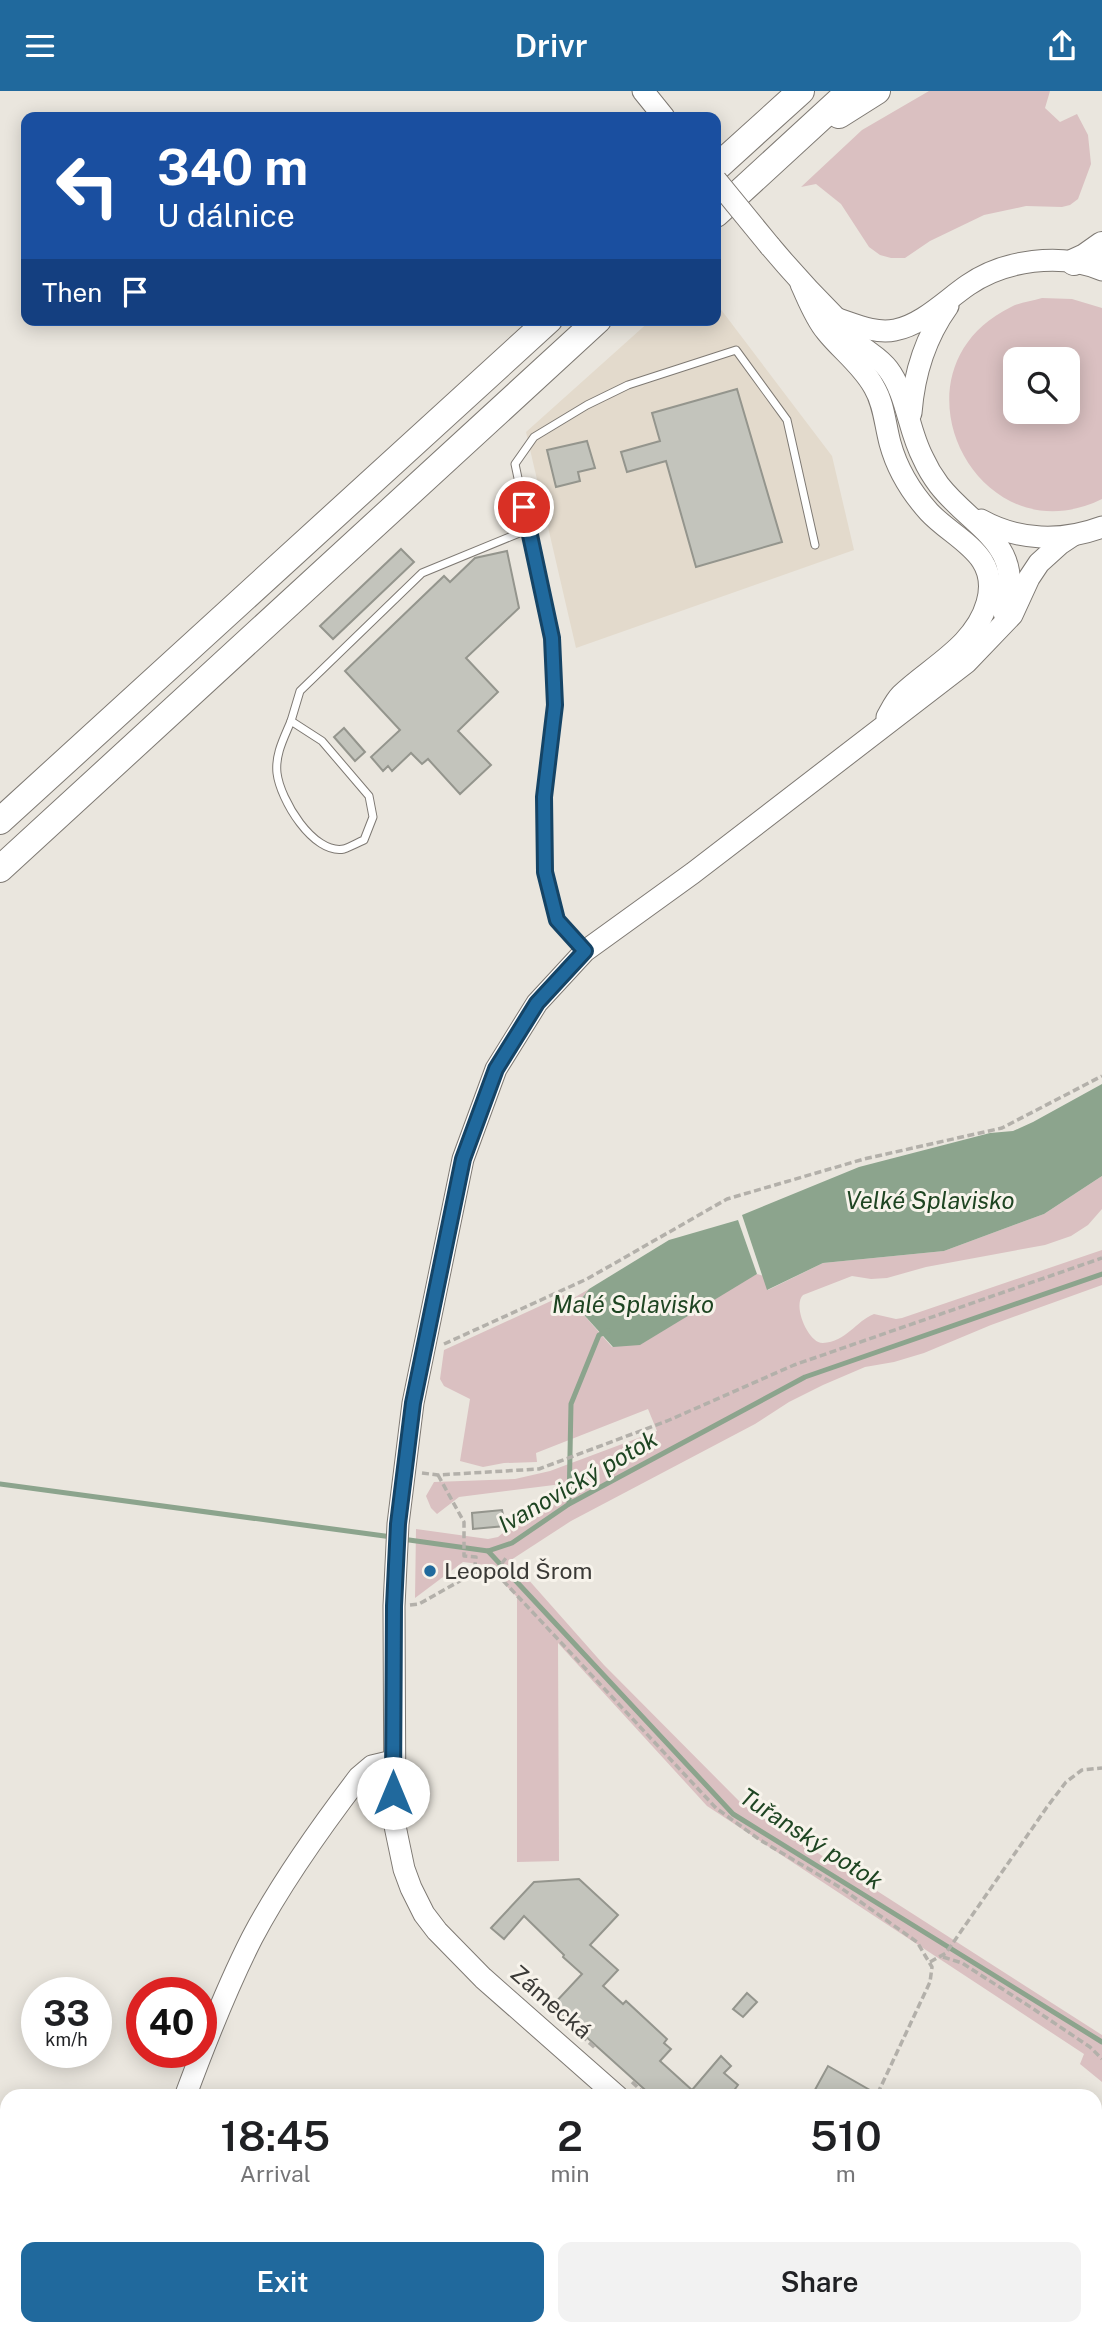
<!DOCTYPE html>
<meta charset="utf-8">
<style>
:root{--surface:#fff;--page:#f2f2f2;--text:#202124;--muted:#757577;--accent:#20699d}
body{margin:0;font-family:"Public Sans",sans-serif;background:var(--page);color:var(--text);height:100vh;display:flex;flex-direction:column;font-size:26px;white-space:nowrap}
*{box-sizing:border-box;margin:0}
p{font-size:23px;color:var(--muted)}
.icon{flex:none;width:38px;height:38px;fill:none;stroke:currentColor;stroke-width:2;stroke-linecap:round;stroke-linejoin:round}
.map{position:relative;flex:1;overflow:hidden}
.details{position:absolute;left:0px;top:1998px;width:1102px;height:247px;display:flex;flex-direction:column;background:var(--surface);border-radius:21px 21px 0 0;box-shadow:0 4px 18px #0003}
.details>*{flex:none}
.banner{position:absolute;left:21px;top:21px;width:700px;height:214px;border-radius:14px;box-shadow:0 4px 18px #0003;background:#1a4fa0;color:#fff;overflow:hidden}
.fabs{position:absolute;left:1003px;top:256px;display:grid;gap:14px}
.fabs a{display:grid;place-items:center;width:77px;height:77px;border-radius:14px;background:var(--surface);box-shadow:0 4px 18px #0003;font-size:35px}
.speed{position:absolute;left:21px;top:1886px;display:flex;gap:14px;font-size:35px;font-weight:700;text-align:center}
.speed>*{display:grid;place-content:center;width:91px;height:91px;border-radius:50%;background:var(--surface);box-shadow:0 4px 18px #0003;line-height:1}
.speed small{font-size:18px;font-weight:400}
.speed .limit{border:10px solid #d22;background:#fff;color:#111}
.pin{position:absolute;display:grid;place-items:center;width:60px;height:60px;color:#fff;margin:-30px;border:4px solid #fff;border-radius:50%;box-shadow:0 2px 7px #0007}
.me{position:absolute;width:77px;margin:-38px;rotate:0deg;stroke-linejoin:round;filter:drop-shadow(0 0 5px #0008)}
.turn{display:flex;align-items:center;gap:24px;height:147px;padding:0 21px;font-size:32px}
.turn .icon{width:91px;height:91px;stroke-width:2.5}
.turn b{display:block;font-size:49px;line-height:60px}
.then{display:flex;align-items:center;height:66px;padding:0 21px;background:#0003;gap:14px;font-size:26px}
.eta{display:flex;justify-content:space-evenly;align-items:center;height:119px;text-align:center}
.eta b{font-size:42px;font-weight:600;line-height:49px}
.action{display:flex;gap:14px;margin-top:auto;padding:14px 21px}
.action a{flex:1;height:80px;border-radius:14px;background:var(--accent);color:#fff;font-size:28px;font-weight:600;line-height:80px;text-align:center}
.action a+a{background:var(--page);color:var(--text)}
header{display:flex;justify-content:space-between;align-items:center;height:91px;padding:0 21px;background:var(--accent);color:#fff;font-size:32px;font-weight:600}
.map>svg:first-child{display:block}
</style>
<header><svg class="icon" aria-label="menu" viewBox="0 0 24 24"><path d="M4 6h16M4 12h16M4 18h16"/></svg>Drivr<svg class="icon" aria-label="share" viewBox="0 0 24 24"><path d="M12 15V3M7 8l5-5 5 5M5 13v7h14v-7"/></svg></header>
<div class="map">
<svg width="1102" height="2245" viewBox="0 0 1102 2245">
<rect width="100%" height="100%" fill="#eae6de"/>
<polygon fill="#e3dacc" points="716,212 832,365 854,459 576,557 526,341 651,229 716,229"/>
<g fill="#dac0c1" fill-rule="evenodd">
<polygon points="929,0 1050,0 1045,17 1060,31 1077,23 1088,44 1091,73 1078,108 1070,114 1062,116 1026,115 984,124 930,150 905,167 891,167 880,164 869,156 841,113 816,93 801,96 862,39"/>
<path d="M1042 207 1072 208 1102 217V408C976 470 882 279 1011 216 1021 211 1032 210 1042 207ZM1015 268H1068V320H1015Z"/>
<path d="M1102 1085V1118L1088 1134 1071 1145 1045 1154 926 1176 887 1187 871 1188 852 1185 803 1204C792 1215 809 1253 823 1252 846 1251 856 1230 874 1223L896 1228 902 1227 1102 1159V1194L991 1234 924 1262 894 1271 865 1276 823 1294 789 1311 755 1333 571 1430 511 1469 604 1574 743 1714 1102 1944V1991L1080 1973 1084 1963 707 1715 558 1552 559 1770 517 1771V1506L486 1474 463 1471 415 1507 416 1438 488 1448 498 1446 562 1393 459 1406 437 1423 431 1417 426 1405 434 1391 515 1388 550 1380 657 1340 648 1318 536 1362 537 1371 504 1372 483 1376 460 1370 470 1308 444 1295 440 1288 444 1259 564 1204 565 1212 589 1198 576 1215 612 1256 757 1183 764 1185 768 1199 823 1172 944 1160 1044 1123Z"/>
</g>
<g fill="#8ca48d">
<polygon points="1102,993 1102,1085 1044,1123 944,1160 823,1172 767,1199 742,1124 859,1076 990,1042 1013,1040 1033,1031"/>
<polygon points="738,1129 757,1183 640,1254 613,1256 576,1215 589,1198 669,1149"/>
</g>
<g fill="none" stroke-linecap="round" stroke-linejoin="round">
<g stroke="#8ca48d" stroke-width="5">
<polyline points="0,1393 392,1446"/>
<polyline points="569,1413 571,1313 599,1244 608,1240"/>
<polyline points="402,1448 488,1460 512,1452 569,1413 805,1286 1102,1183"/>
<polyline points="488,1460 733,1723 1102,1951"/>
</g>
</g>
<g fill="#c3c4bc" stroke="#94958d" stroke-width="2">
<polygon points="737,298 782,451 696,476 666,370 627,381 621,361 660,350 652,322"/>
<polygon points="587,350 595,377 578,381 580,390 556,396 547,359"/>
<polygon points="401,458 414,471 333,548 320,535"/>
<polygon points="507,460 519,517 466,567 498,601 458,640 491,674 460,703 428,668 422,673 411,662 392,680 388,675 383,680 371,666 400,639 345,580 444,485 450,491 475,467"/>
<polygon points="344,637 365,661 355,670 334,646"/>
<polygon points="502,1419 505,1435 473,1438 472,1422"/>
<polygon points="579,1788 618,1824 590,1854 618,1879 603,1895 623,1913 626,1910 667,1948 664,1952 671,1958 660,1970 692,1999 721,1965 731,1975 724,1982 738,1994 729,2006 653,2006 552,1915 582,1883 563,1866 564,1864 524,1825 504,1848 491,1837 534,1791"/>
<polygon points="747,1902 757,1911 743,1926 733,1918"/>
<polygon points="828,1975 882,2006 811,2006"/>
</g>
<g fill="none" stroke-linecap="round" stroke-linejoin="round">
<g stroke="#7e7973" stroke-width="9">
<g id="lane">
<path d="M291 630 322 650 369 705 373 726 364 749C357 752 350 756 344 758 313 764 280 708 277 682 275 663 284 647 291 630Z"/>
<polyline points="291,630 300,600 422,482 529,438"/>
<polyline points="582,857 557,829 545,781 544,706 555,614 552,547 515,373 534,346 587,314 628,294 736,259 787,329 815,454"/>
<polyline points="508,2238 515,2245"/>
</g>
</g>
<g stroke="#7e7973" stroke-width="23">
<g id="secondary">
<polyline points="643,0 664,26"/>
<path d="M770 155C791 180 812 203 835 226 843 235 850 245 860 254 869 262 880 267 888 278 907 303 908 339 923 367 927 376 933 386 939 394 973 438 1027 452 1004 522"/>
<path d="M801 193C808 208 815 227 826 240 841 259 862 274 874 296 884 313 885 333 890 352 897 378 911 401 929 421 955 449 1001 463 987 512 975 555 930 576 901 604 895 610 891 619 887 626"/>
<path d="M838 228C856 234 876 243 895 239 922 234 946 209 968 194 1004 169 1061 161 1102 179"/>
<path d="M911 322C914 283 925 247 948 215"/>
<path d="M981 429C1019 450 1062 451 1102 436"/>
<path d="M185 2006C205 1952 226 1898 252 1847 282 1790 320 1737 359 1686L372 1675 393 1670"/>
<polyline points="618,2006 483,1887 437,1840 424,1823 411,1797 404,1778 395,1735 394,1515 398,1433 413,1312 463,1068 496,978 537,912 585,860 693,782 966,572 1012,524 1029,487 1039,472 1060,453 1072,445"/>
<polyline points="886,2238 894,2245"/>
<polyline points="95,2245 98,2238"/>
</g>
</g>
<g stroke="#7e7973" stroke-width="28">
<g id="highway">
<polyline points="839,24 877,0"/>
<polyline points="716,77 801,0"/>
<polyline points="716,123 850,0"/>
<polyline points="1074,171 1085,166 1102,154"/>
<polyline points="0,730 549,229"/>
<polyline points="0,778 598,229"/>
</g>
</g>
<g stroke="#b3b0aa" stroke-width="3.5" stroke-dasharray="7 3.5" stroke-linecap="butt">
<polyline points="444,1253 587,1188 727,1108 864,1068 1002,1037 1102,985"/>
<polyline points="422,1382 438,1384 539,1378 667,1330 794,1274 1102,1167"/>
<polyline points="438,1384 464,1431 464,1465 476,1466 474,1482"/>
<polyline points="495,1481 506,1467"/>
<polyline points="410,1514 419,1513 474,1482 495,1481 716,1717 760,1749 841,1797 917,1851 932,1876 930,1891 876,2006"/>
<polyline points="943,1866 962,1872 1032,1917 1090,1956 1102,1968"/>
<polyline points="930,1871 946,1862 1047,1716 1066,1691 1082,1679 1102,1677"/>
<polyline points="527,1895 595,1957"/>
<polyline points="632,1991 648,2006"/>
<polyline points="861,2238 868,2245"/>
<polyline points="925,2238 933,2245"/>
<polyline points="442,2245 448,2238"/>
</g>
<use href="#lane" stroke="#fff" stroke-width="7"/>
<use href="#secondary" stroke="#fff" stroke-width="21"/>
<use href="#highway" stroke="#fff" stroke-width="26"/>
<g stroke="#7e7973" stroke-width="23" stroke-linecap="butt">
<polyline id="secondary-bridge" points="716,89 770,155"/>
</g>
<use href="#secondary-bridge" stroke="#fff" stroke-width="21"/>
</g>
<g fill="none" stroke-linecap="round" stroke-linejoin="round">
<g stroke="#154466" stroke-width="18">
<polyline id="route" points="393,1702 394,1515 398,1433 413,1312 463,1068 496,978 537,912 585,860 557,829 545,781 544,706 555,614 552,547 524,416"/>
</g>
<use href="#route" stroke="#20699d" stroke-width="12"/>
</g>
<circle fill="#20699d" stroke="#f7f3eb" stroke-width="2.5" cx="430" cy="1480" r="7"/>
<g text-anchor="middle" stroke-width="6" stroke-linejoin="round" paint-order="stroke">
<g font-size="23" fill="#3a3936" stroke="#f7f3eb" text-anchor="start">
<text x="444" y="1488">Leopold Šrom</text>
</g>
<g font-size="23" fill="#3a3936" stroke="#f7f3eb">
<text transform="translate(551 1911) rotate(41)" y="8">Zámecká</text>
</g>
<g font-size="24" font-style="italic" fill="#1e4522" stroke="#f7f3eb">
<text x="930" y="1118">Velké Splavisko</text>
<text x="633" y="1222">Malé Splavisko</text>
<text transform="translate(578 1391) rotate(-30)" y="8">Ivanovický potok</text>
<text transform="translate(811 1748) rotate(33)" y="8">Tuřanský potok</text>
</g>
</g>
</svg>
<div class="fabs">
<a><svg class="icon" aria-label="search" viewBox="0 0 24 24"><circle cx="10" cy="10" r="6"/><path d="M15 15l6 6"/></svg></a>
</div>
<div class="speed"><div>33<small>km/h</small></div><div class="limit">40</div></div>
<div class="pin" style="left:524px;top:416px;background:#d93025"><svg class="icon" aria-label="arrive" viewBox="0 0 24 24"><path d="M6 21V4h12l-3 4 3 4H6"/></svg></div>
<svg class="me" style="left:393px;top:1702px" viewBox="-20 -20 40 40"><circle r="19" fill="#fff"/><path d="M0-13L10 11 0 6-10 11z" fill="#20699d"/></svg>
<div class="banner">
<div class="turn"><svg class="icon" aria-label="left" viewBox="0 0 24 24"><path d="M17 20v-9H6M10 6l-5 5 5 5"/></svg><div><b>340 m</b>U dálnice</div></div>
<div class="then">Then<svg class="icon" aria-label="arrive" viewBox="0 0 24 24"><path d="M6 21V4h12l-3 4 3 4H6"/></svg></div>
</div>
<section class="details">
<div class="eta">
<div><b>18:45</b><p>Arrival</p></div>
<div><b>2</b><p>min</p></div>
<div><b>510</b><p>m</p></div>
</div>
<div class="action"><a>Exit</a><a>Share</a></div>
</section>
</div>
